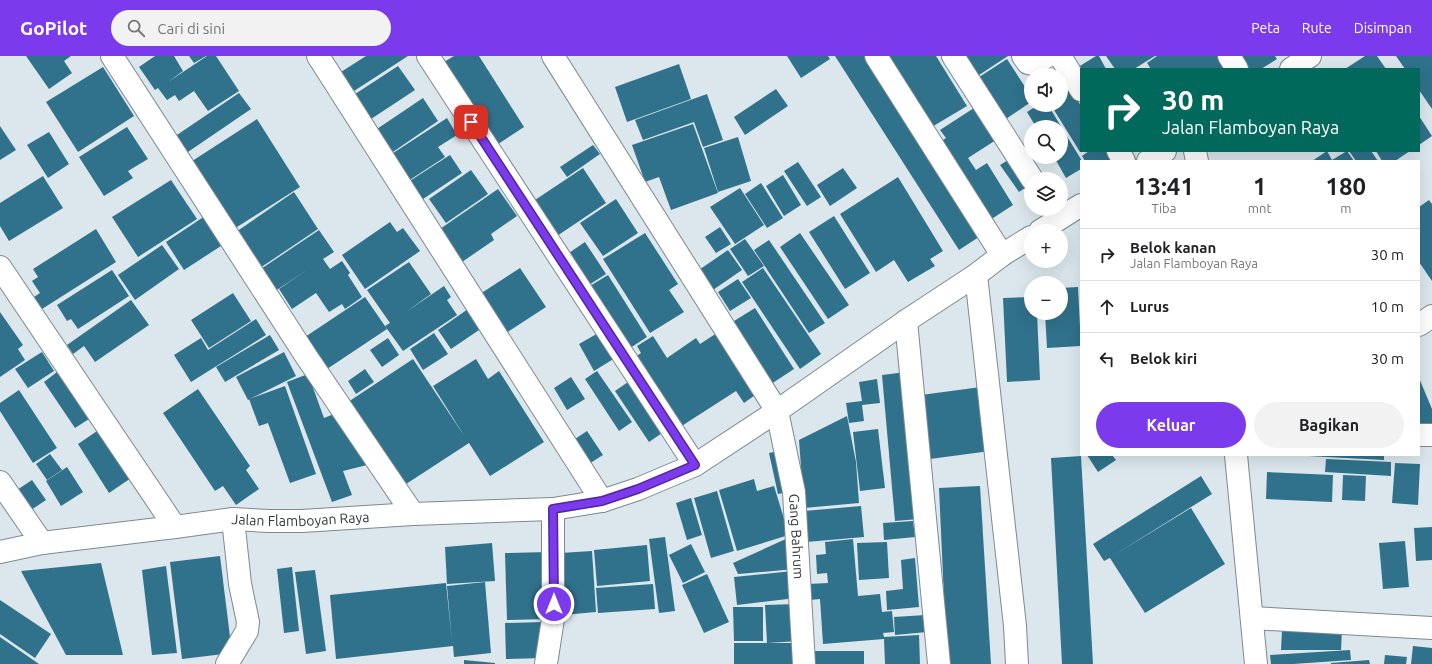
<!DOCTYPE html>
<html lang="id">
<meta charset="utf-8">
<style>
:root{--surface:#fff;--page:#f2f2f2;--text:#202124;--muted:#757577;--line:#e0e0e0;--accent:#7c3aed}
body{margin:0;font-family:Ubuntu,sans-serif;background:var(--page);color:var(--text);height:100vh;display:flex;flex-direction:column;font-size:15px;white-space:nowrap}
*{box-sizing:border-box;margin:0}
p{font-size:13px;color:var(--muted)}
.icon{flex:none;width:22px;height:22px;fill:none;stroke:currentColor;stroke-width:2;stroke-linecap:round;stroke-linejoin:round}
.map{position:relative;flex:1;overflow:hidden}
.side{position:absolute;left:1080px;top:104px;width:340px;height:296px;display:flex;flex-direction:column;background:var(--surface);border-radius:0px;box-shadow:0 4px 16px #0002}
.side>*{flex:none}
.guide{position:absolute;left:1080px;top:12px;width:340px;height:84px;border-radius:0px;box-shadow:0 4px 16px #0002;background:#00695c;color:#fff;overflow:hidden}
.controls{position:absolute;left:1024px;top:12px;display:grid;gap:8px}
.controls a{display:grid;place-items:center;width:44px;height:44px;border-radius:50%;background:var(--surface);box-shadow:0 4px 16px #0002;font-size:20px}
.pin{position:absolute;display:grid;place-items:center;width:34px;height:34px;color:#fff;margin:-17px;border-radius:8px;box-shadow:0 2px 6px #0006}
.me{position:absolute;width:44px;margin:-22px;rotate:0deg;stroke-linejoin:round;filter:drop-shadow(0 0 3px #0008)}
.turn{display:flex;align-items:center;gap:14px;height:84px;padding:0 16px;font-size:18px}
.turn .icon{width:52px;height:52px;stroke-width:2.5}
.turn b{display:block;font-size:28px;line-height:34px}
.eta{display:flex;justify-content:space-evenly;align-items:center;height:68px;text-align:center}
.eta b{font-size:24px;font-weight:600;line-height:28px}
.primary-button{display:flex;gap:8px;margin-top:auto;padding:8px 16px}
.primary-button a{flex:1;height:46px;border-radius:24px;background:var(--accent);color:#fff;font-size:16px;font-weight:600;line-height:46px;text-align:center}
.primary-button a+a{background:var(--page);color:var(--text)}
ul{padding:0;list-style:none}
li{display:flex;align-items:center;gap:12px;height:52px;padding:0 16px;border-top:1px solid var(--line)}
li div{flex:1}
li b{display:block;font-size:15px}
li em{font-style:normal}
header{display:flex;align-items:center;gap:24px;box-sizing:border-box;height:56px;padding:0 20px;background:var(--accent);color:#fff}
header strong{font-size:19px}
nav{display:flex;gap:22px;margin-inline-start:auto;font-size:14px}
.search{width:280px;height:36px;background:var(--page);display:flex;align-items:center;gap:10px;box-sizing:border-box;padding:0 14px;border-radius:22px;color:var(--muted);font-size:15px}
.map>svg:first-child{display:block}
</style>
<header>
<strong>GoPilot</strong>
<div class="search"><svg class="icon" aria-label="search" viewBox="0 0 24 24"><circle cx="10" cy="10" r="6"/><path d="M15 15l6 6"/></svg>Cari di sini</div>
<nav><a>Peta</a><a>Rute</a><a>Disimpan</a></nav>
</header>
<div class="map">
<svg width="1432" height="608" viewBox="0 0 1432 608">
<rect width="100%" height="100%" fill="#dbe7ed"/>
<g fill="#30728b">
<polygon points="26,0 71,0 64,5 72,17 49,33"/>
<polygon points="155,0 174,0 183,15 168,26 207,0 216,0 239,35 208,55 194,35 179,45 175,39 167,44 158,32 155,34 139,11"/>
<polygon points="189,0 206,0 194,7"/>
<polygon points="366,0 408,0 354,35 341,16"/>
<polygon points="454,0 479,0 524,71 492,92 439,9"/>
<polygon points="787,0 828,0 830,3 801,22"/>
<polygon points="835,0 872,0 985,177 959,194"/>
<polygon points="885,0 936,0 967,50 930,72"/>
<polygon points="962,0 1008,0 976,21"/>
<polygon points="1096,0 1099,0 1106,13 1081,13 1081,22 1075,13"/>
<polygon points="1106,0 1155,0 1134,13 1115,13"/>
<polygon points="1157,0 1218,0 1227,13 1151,13 1147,7"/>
<polygon points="1238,0 1275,0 1277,3 1261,13 1246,13"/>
<polygon points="1365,0 1377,0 1386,13 1345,13"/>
<polygon points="1396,0 1432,0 1432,53 1419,34 1419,13 1405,13"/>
<polygon points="1007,3 1031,40 1031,46 1000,67 973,25"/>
<polygon points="679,8 691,43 627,66 615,31"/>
<polygon points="398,10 415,34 365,67 349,42"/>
<polygon points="103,11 134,60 78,96 46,46"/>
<polygon points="1063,20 1081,50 1081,95 1080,96 1051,49 1061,49 1061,21"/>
<polygon points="776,33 788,50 745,79 734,61"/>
<polygon points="239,37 251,53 185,98 174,81"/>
<polygon points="707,38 723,84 703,91 694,66 643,84 635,64"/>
<polygon points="423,42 438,65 387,100 371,77"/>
<polygon points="1038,49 1048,49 1082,105 1081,113 1066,122 1054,101 1061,101 1061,71 1036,71 1027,56"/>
<polygon points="974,52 996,84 968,102 976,114 987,107 1013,149 990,164 937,88 946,82 940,74"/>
<polygon points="1419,60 1432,80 1419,89"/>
<polygon points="447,62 457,79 438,91 445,101 405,127 387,101"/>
<polygon points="257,63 300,131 229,176 186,109"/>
<polygon points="693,68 718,137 671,154 659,121 645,126 632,89"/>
<polygon points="0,70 16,94 0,104"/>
<polygon points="127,71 148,103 128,115 133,122 104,140 79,101"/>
<polygon points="49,76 69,108 48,122 27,89"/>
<polygon points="738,81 751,125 718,136 704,92"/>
<polygon points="593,89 600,98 567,121 560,111"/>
<polygon points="1089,95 1106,95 1112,105 1085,105 1082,100"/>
<polygon points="1327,95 1332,104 1347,95 1354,105 1312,105"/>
<polygon points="1349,95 1371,95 1378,105 1356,105"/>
<polygon points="1376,95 1410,95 1395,105 1382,105"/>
<polygon points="450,99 462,117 417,147 405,128"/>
<polygon points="1013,101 1031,128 1019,136 1000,109"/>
<polygon points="798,106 821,141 807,150 784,115"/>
<polygon points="583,112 606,147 551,184 535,144"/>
<polygon points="843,112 857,132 830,150 817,129"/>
<polygon points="471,114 488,138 446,167 429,143"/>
<polygon points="783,119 801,149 784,160 766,130"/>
<polygon points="43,120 63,152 9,185 0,170 0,147"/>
<polygon points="898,121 943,195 930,203 935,210 908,226 894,204 876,216 840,158"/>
<polygon points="171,124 197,163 138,201 112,161"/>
<polygon points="761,127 783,162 767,172 745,138"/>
<polygon points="740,132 764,169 735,188 710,151"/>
<polygon points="498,133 517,160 491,178 494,184 462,206 440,173"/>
<polygon points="294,136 318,173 260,212 236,176"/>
<polygon points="616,143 638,177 603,200 580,167"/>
<polygon points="1429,144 1432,148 1432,225 1419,206 1419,151"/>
<polygon points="205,160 224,188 184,214 166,186"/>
<polygon points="834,160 870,217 845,233 809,176"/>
<polygon points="390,166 397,176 403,172 420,195 365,233 342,199"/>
<polygon points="720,171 731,188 716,197 705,181"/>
<polygon points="96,173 116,206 42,253 34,241 40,237 32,225 38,221 33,213"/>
<polygon points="319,174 334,196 323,203 330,213 342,205 350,217 348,219 362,241 345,253 342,248 329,256 316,237 292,253 279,233 307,214 269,239 255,217"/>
<polygon points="645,177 678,228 669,234 684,256 650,277 603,203"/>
<polygon points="800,177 849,249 828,263 780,191"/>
<polygon points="745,183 764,210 748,220 730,193"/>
<polygon points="769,184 825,267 809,277 754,194"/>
<polygon points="585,186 606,218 584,232 563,201"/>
<polygon points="162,189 179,213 135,244 118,219"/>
<polygon points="728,194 742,214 710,236 696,216"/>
<polygon points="409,206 431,238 406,256 444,230 451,241 447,244 457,259 403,295 385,270 390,267 367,234"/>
<polygon points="520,212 546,251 506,277 480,238"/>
<polygon points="763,212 821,298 800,313 742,226"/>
<polygon points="112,214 129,240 78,273 71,263 67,265 57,249"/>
<polygon points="608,219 647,281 624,296 585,233"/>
<polygon points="738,223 751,242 730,255 718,236"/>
<polygon points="1078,231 1081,290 1047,292 1045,257 1061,257 1061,232"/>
<polygon points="233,237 251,265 209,292 191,264"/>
<polygon points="365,241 387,273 327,313 305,281"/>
<polygon points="1031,241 1031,257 1037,257 1040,324 1007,326 1003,242"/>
<polygon points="131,244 149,269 95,306 84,290 73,298 67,289"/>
<polygon points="755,252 794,313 765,332 726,270"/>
<polygon points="468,253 482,272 451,293 438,274"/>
<polygon points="0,256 23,289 18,293 25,304 0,321"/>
<polygon points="256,263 266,279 191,326 174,299 201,282 208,294"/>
<polygon points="720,275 758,337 744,347 736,335 677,373 631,304 641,297 637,290 653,280 667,302 696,282 700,288"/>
<polygon points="600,276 615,302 594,315 579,288"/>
<polygon points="434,277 448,298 423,314 410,293"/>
<polygon points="270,279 279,294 225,326 216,311"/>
<polygon points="388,282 399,299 382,311 370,294"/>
<polygon points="42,296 54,315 28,332 15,313"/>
<polygon points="284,296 296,320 248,344 236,321"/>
<polygon points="413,303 465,381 433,330 476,303 488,323 499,315 544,386 490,420 469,387 400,432 345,348"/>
<polygon points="365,313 374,326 356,338 348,325"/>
<polygon points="597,315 632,366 619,375 585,323"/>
<polygon points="57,316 89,363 75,372 44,326"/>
<polygon points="906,316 919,463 895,465 882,319"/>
<polygon points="308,318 324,362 334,358 367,409 343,415 352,439 332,446 287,326"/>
<polygon points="571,321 585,343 567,354 554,332"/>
<polygon points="634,322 668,373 649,386 615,335"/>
<polygon points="1419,322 1432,353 1432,367 1419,373"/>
<polygon points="877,323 880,347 862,349 864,365 849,367 846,347 862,345 859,326"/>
<polygon points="285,330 316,418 290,427 268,367 259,370 249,343"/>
<polygon points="981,331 990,395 930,403 921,339"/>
<polygon points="198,333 250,410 246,414 259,433 236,449 223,430 215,435 163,357"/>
<polygon points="19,334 57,392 33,407 0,355 0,347"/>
<polygon points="847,360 856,406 859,447 804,452 799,384"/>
<polygon points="103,371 134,420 109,437 78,388"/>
<polygon points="878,373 885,432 860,435 853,376"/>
<polygon points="587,375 603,399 584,411 569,387"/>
<polygon points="783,394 792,435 778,438 769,397"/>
<polygon points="50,398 62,414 47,424 36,408"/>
<polygon points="1087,399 1112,399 1116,404 1098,416"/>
<polygon points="1308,399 1384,399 1384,404 1308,400"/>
<polygon points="1081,400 1093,608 1062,608 1051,402"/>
<polygon points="1326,403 1391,406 1391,420 1325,416"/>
<polygon points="1395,407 1420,408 1418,449 1392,447"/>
<polygon points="67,411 83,436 61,450 46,425"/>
<polygon points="1267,416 1333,419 1332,446 1266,443"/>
<polygon points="1343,419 1366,420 1365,445 1342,444"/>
<polygon points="1201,420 1212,438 1114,499 1191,452 1225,508 1145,557 1110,502 1104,505 1093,488"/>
<polygon points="754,423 757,435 774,430 789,479 737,495 719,434"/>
<polygon points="32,424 46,444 31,454 17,434"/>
<polygon points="980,430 991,608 947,608 939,432"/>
<polygon points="717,435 734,495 711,502 694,442"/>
<polygon points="691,442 702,479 687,484 676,447"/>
<polygon points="861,450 864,481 806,486 804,455"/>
<polygon points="913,465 915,481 884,484 883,467"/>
<polygon points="1432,471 1432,504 1416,505 1414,472"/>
<polygon points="665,481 675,555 659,557 649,483"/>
<polygon points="788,482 795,513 738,518 733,507"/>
<polygon points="853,483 858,540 880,538 882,556 892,555 894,576 883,577 884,581 919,579 920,608 885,608 884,583 823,588 820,543 810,544 808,528 828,527 827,517 817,518 816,499 826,498 825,486"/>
<polygon points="1405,485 1409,531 1383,533 1379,487"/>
<polygon points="887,486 889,522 859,524 857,487"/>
<polygon points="492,487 495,525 447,528 445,491"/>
<polygon points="691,488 705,516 683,527 669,499"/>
<polygon points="647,489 650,525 597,530 594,494"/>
<polygon points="592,495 596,556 563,559 560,497"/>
<polygon points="548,496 549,563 507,564 505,497"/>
<polygon points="220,500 232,597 182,603 170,506"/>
<polygon points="915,502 919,551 887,554 886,535 903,533 901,504"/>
<polygon points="101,507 123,599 66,599 21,515"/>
<polygon points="166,510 177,597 152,599 142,514"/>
<polygon points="292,511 299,575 284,577 277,513"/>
<polygon points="315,514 326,595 306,598 295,516"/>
<polygon points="793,515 796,542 737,549 734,521"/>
<polygon points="707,518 729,566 704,577 682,529"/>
<polygon points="485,526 491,597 454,601 453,590 336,603 330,539 446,527 452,586 447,530"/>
<polygon points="653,528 655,553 598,557 596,532"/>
<polygon points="0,544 51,578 35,602 0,578"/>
<polygon points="797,548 799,585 767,587 765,549"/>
<polygon points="733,551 763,551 763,585 734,585"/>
<polygon points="926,559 927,576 895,579 894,561"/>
<polygon points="543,566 544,602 506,603 505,567"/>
<polygon points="1342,574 1341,594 1281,594 1282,575"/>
<polygon points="0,581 39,608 0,608"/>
<rect x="734" y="587" width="66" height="21"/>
<polygon points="1413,590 1432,592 1432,608 1411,608"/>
<polygon points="1350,594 1351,604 1293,608 1271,608 1270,599"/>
<rect x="813" y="595" width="51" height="13"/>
<polygon points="1385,599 1407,601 1406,608 1384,608"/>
<polygon points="464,604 495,607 495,608 464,608"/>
<polygon points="1369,604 1370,608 1331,608 1331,607"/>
</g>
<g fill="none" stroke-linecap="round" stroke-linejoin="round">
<g stroke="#7e898f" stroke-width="24">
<g id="street">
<polyline points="112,0 306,300 413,458"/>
<polyline points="318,0 602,445"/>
<polyline points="428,0 695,409"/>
<path id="s1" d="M553 0 777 355 794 436 804 608"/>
<polyline points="876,0 1002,199"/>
<polyline points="953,0 1032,123"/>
<polyline points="1023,0 1028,7 1033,8 1048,0"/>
<polyline points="1060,0 1081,34"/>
<polyline points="1229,0 1237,13"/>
<polyline points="1118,95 1124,105"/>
<polyline points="1195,95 1197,105"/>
<polyline points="0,211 175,471"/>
<polyline points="976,219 1015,570 1017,608"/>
<polyline points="906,265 939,608"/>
<polyline points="1419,269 1432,260"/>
<polyline points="1419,379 1432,379"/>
<polyline points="1236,399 1256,608"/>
<polyline points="0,426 42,487"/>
<polyline points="1252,562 1432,572"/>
<polyline points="227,608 247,575 248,566 240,528 233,463"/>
<polyline points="546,608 553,563 553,453"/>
</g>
</g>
<g stroke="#7e898f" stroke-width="24">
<g id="primary">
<polyline points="1291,13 1310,0"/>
<polyline points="1148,105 1165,95"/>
<polyline points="1040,175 1081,149"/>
<path id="s2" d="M0 496 42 487 175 471 233 463 269 465H302L413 458 553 453 602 445 638 433 695 409 777 355 906 265 976 219 1002 199 1031 181"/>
</g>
</g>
<use href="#street" stroke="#fff" stroke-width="22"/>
<use href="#primary" stroke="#fff" stroke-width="22"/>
</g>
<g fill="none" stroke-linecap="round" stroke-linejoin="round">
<g stroke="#51269a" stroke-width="10">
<polyline id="route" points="471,66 695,409 638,433 602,445 553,453 554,548"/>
</g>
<use href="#route" stroke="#7c3aed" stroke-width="7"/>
</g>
<g text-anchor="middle" stroke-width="4" stroke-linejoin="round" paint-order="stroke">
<g font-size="14" fill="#33383a" stroke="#fff">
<text dy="5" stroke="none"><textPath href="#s2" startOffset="303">Jalan Flamboyan Raya</textPath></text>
<text dy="5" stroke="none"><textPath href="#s1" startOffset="547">Gang Bahrum</textPath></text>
</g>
</g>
</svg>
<div class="controls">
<a><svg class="icon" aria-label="sound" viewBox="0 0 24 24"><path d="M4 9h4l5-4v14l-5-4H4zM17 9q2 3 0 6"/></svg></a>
<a><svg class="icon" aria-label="search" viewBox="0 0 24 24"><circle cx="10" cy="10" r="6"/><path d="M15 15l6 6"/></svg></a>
<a><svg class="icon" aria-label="layers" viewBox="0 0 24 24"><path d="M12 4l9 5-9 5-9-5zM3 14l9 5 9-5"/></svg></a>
<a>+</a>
<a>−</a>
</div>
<div class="pin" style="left:471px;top:66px;background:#d93025"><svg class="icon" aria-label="arrive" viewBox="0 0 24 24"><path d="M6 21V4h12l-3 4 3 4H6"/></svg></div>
<svg class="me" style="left:554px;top:548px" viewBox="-20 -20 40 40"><circle r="17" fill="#7c3aed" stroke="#fff" stroke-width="3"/><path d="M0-11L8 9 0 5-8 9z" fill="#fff"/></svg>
<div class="guide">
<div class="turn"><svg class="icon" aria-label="right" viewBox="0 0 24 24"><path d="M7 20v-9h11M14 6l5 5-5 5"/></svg><div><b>30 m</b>Jalan Flamboyan Raya</div></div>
</div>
<section class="side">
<div class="eta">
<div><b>13:41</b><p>Tiba</p></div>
<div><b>1</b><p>mnt</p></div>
<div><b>180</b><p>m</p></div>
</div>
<ul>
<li><svg class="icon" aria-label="right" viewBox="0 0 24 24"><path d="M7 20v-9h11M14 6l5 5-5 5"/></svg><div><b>Belok kanan</b><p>Jalan Flamboyan Raya</p></div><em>30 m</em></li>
<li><svg class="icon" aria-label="ahead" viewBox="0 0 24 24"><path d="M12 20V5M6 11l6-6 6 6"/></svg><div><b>Lurus</b></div><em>10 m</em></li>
<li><svg class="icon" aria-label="left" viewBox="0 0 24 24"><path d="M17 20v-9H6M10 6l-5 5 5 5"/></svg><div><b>Belok kiri</b></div><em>30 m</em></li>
</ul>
<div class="primary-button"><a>Keluar</a><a>Bagikan</a></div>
</section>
</div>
